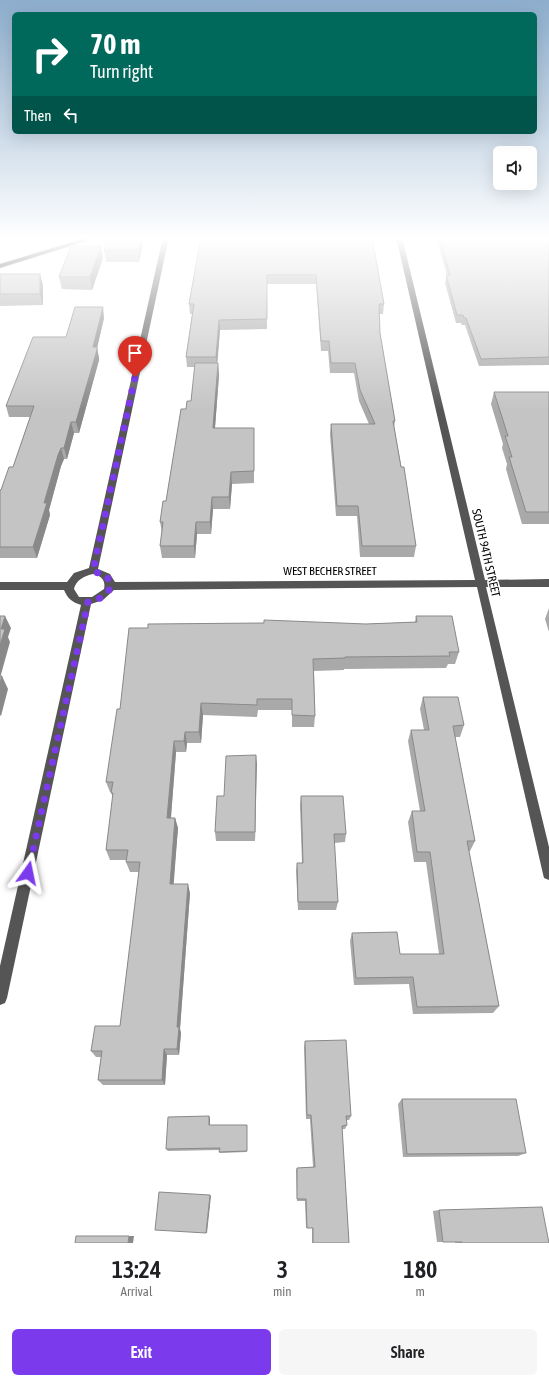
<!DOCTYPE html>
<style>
:root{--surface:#fff;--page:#f6f6f6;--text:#202124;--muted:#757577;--accent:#7c3aed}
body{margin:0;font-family:"Asap Condensed",sans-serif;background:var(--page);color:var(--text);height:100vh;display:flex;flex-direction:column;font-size:15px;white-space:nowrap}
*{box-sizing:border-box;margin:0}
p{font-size:13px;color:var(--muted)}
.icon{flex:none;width:22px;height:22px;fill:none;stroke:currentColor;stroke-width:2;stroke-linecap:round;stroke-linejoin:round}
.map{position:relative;height:1243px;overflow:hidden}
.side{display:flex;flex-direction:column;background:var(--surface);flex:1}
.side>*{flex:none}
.banner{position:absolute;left:12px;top:12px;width:525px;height:122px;border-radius:6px;box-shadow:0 4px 16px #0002;background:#00695c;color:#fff;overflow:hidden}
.buttons{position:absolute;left:493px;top:146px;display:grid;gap:8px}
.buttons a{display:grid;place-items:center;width:44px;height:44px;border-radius:6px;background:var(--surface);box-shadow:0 4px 16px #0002;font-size:20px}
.pin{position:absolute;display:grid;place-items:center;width:34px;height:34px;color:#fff;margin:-41px -17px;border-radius:50% 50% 50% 0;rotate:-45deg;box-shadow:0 0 4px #0007}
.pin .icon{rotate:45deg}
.me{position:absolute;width:44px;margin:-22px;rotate:12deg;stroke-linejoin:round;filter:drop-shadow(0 0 3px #0008)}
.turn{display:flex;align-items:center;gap:14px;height:84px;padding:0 12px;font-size:18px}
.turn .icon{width:52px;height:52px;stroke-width:2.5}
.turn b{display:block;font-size:28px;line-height:34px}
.then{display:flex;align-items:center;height:38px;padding:0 12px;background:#0003;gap:8px;font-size:15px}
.eta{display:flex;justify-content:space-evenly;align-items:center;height:68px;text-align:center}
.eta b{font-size:24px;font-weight:600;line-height:28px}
.button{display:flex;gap:8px;margin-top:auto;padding:8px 12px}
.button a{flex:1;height:46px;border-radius:6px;background:var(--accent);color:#fff;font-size:16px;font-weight:600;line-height:46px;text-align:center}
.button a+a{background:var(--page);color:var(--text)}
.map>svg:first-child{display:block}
</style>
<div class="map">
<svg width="549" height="1243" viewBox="0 0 549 1243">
<rect width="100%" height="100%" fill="#fff"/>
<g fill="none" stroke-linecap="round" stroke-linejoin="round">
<g stroke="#dbdbdb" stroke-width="1">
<polygon id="major" points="89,237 99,237 0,268 0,264"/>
</g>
<path fill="#555" fill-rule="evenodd" d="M163 237H169L98 569 110 574 115 582 475 580 396 237H402L485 580 549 579V587H486L549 847V880L544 878 543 874 477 587 114 590 103 600 91 604 7 998 5 1003 0 1005V966L81 605C72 602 68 599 64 590H0V582H67L74 573 89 568ZM93 574C101 576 106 580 104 589L92 597H79L74 589C76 580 84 576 93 574Z"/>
<use href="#major" fill="#000" fill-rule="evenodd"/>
</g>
<g fill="#a9a9a9">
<polygon points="145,237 139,262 106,262 104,250"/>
<polygon points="201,237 372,237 384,304 383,314 379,314 380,333 395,421 394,427 416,546 414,557 360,557 357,516 336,516 330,434 331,424 369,424 359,401 354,373 330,373 328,351 321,351 316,284 267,284 267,329 220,330 217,363 218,363 219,375 215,428 254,440 254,483 232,484 230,509 213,509 211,534 197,534 195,558 162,558 160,546 162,532 160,522 166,501 186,409 191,401 195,367 187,367 186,357 192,314 190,314 189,304"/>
<polygon points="436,237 549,237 549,365 479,366 465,325 462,325 461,323 456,323 445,283 447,275"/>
<polygon points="103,258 92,290 62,289 59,277"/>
<polygon points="0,274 43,285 43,305 0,306"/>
<polygon points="104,318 97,348 99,358 99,360 79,433 74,433 67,459 64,459 61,466 49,510 50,515 37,558 0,558 0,490 1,490 13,467 30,417 9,417 6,406 66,337"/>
<polygon points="494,392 549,392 549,524 522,524 506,469 507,464 502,448 503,444 491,404"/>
<polygon points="549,608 549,632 545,619"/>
<polygon points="416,616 459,652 455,664 448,664 446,668 344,669 344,670 314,671 315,716 314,727 292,727 292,710 258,710 257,717 203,715 201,743 187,743 186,752 176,752 171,818 175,818 178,828 173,884 190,893 180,1029 181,1033 179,1055 167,1055 165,1085 103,1085 98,1080 101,1057 96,1057 91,1051 120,1026 139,872 130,872 126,862 127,860 110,860 106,850 113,798 111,792 110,792 106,782 120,709 148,628 366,624 415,622"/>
<polygon points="423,697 464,725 460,737 455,737 475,841 470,851 469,851 499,1006 493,1013 413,1014 409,984 354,985 350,941 352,933 400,954 439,954 426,862 414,862 408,822 412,811 420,811 408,741 411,730 424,730 420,709"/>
<polygon points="256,755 255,841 216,841 215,832 224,796"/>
<polygon points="301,796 346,834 345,842 334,843 338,902 336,910 298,910 296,871 297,863 302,863 300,805"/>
<polygon points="305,1041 351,1116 349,1120 346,1120 347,1125 345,1129 342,1129 349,1243 312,1243 312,1228 306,1228 305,1201 297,1201 296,1170 297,1168 313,1167 310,1119 306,1119 304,1047"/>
<polygon points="402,1099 526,1153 518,1156 403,1157 398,1104"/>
<polygon points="209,1116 210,1118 210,1125 247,1125 247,1152 220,1153 219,1152 220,1150 168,1151 166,1149"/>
<polygon points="439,1210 549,1243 455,1243 455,1242 437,1242 433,1211"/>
</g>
<g fill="#898989">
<polygon points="141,237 145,237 139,262 138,250"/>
<polygon points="101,246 103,258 92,290 90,277"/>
<polygon points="40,274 43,285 43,305 40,294"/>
<polygon points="103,307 104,318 97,348 99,358 99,360 79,433 76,422 93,347"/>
<polygon points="219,320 220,330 217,367 216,357"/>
<polygon points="218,363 219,375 214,440 213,428"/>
<polygon points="71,422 74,433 67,459 64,448"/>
<polygon points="61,448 64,459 61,466 49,510 50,515 37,558 33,547 44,503 58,455"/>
<polygon points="231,472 232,484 230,509 229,497"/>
<polygon points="212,497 213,509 211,534 210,522"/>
<polygon points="196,522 197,534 195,558 194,546"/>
<polygon points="5,616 11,628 8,637 10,642 0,678 0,645 1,629"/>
<polygon points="2,676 8,689 1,716 0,715 0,684"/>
<polygon points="201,703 203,715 201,743 199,732"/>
<polygon points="185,732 187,743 186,752 184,741"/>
<polygon points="174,741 176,752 170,828 167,818"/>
<polygon points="256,755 257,764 255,841 255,832"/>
<polygon points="175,818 178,828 173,893 170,884"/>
<polygon points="188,884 190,893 180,1029 181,1033 179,1055 177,1049 177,1027"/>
<polygon points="164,1049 167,1055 165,1085 162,1080"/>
<polygon points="209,1116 210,1118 210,1127 209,1125"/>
<polygon points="210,1195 211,1196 207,1233 206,1233"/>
<polygon points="129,1236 134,1236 133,1243 128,1243"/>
</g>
<g fill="#c4c4c4" stroke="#898989">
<polygon points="108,237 141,237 138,250 104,250"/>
<polygon points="201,237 372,237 384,304 379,304 380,333 395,421 393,421 401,467 404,467 416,546 362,546 358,506 337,506 331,424 375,424 360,390 355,363 331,363 329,341 321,341 316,275 267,275 267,319 219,320 216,357 186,357 194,304 189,304"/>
<polygon points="440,237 549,237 549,357 481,359 466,318 464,318 463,315 457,315 446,275 450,275"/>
<polygon points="71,246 101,246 90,277 59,277"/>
<rect x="0" y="274" width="40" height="20"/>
<polygon points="75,307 103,307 93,347 97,347 97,350 76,422 71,422 64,448 61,448 58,455 44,503 47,503 33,547 0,547 0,490 1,490 9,467 13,467 34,406 6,406 33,337 66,337"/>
<polygon points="195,363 218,363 213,428 254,428 254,471 231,472 229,497 212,497 210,522 196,522 194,546 160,546 163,522 160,522 163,501 166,501 181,409 186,409 187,401 191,401"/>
<polygon points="494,392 549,392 549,512 526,512 509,457 512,457 505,436 508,436"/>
<polygon points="0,616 5,616 1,629 5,629 0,645"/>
<polygon points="416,616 452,616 459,652 449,652 450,656 345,657 345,658 313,659 315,716 292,715 292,699 257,699 257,705 201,703 199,732 185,732 184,741 174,741 167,818 175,818 170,884 188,884 177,1027 179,1027 177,1049 164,1049 162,1080 98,1080 102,1051 91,1051 95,1026 120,1026 140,862 126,862 128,850 106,850 113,793 111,793 113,782 106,782 117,709 120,709 129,628 148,628 148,624 264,623 264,620 366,624 417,622"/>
<polygon points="0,676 2,676 0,684"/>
<polygon points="423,697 458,697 464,725 453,726 475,841 467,841 499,1006 417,1007 413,977 356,978 352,933 397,932 400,954 444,954 430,852 417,852 412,811 425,811 411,730 429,730"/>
<polygon points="256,755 255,832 215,832 217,796 224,796 226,756"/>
<polygon points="301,796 343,796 346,834 334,834 338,902 298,902 297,863 303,863"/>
<polygon points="346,1040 351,1116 346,1116 347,1125 342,1126 349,1243 313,1243 313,1228 307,1228 306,1199 297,1199 297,1168 315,1167 311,1115 307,1115 305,1041"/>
<polygon points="402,1099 516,1099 526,1153 407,1154"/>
<polygon points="209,1116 209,1125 247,1125 247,1151 219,1152 220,1148 166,1149 168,1117"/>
<polygon points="159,1192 210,1195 206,1233 155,1230"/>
<polygon points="542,1207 549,1243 462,1243 462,1242 443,1242 439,1210"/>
<polygon points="76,1236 129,1236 128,1243 75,1243"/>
</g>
<linearGradient id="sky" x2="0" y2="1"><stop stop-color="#8cadcc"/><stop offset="0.58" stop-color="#fff"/><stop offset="1" stop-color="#fff" stop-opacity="0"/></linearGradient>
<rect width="549" height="411" fill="url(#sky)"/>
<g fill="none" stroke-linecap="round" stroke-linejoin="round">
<path stroke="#7c3aed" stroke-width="7" stroke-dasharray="0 12.6" d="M28 873 88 602C98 600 107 596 111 586L107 576 93 571 135 377"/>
</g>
<g text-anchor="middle" stroke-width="3" stroke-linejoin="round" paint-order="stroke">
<g font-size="12" fill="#000" stroke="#fff">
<text transform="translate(486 553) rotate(77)" y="4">SOUTH 94TH STREET</text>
<text x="330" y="575">WEST BECHER STREET</text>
</g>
</g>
</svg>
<div class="buttons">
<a><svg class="icon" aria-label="sound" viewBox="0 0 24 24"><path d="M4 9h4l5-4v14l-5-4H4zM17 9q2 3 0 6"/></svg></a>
</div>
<div class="pin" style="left:135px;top:377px;background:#d93025"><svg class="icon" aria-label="arrive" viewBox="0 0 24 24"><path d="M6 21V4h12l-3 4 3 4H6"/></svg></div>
<svg class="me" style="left:28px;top:873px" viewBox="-20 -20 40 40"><path d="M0-17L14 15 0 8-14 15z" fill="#7c3aed" stroke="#fff" stroke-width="4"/></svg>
<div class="banner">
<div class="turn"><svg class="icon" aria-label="right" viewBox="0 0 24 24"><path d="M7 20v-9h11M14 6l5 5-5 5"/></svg><div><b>70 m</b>Turn right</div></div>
<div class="then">Then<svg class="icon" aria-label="left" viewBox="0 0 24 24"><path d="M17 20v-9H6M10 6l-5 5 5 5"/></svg></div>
</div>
</div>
<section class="side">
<div class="eta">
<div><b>13:24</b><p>Arrival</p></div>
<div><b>3</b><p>min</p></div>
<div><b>180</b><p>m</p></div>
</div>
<div class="button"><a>Exit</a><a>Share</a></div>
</section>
